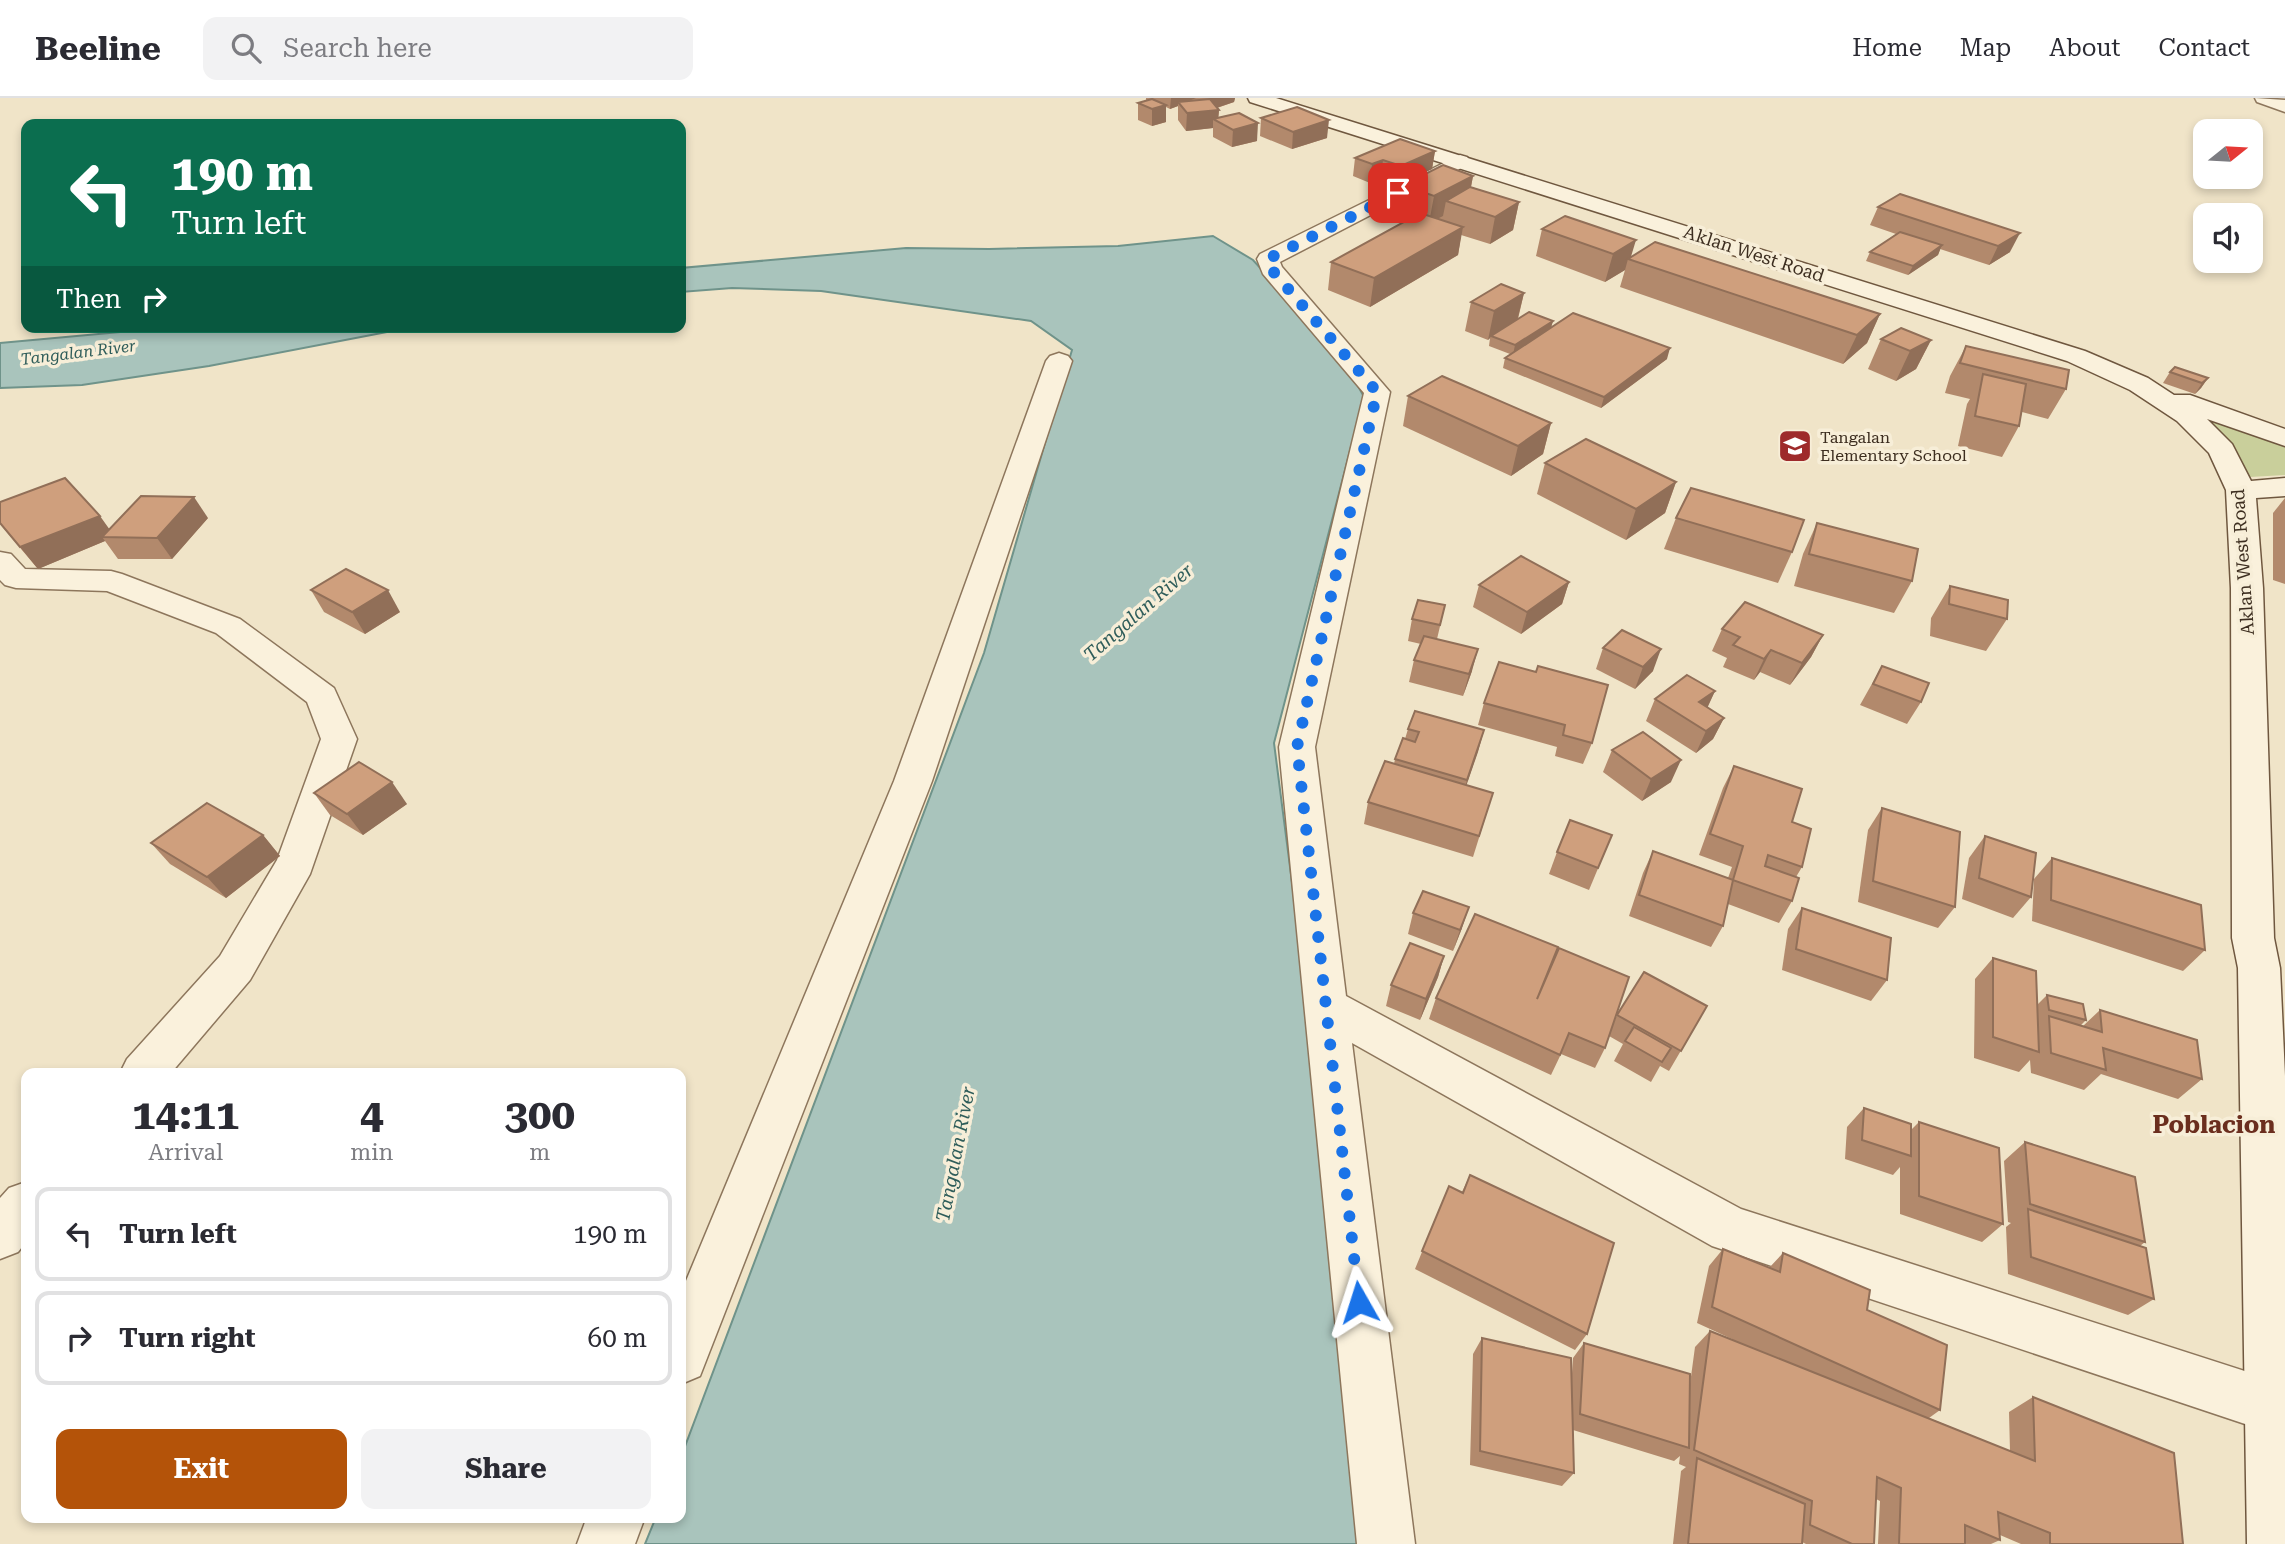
<!DOCTYPE html>
<style>
:root{--surface:#fff;--page:#f2f2f3;--text:#2b2b33;--muted:#7c7c81;--line:#e1e1e2;--accent:#b45309}
body{margin:0;font-family:"Roboto Serif",serif;background:var(--page);color:var(--text);height:100vh;display:flex;flex-direction:column;font-size:26px;white-space:nowrap}
*{box-sizing:border-box;margin:0}
p{font-size:23px;color:var(--muted)}
.icon{flex:none;width:38px;height:38px;fill:none;stroke:currentColor;stroke-width:2;stroke-linecap:round;stroke-linejoin:round}
.map{position:relative;flex:1;overflow:hidden}
.drawer{position:absolute;left:21px;top:970px;width:665px;height:455px;display:flex;flex-direction:column;background:var(--surface);border-radius:14px;box-shadow:0 4px 10px #0003}
.drawer>*{flex:none}
.top-card{position:absolute;left:21px;top:21px;width:665px;height:214px;border-radius:14px;box-shadow:0 4px 10px #0003;background:#0b6e4f;color:#fff;overflow:hidden}
.needle{width:46px;rotate:72deg}
.buttons{position:absolute;left:2193px;top:21px;display:grid;gap:14px}
.buttons a{display:grid;place-items:center;width:70px;height:70px;border-radius:14px;background:var(--surface);box-shadow:0 4px 10px #0003;font-size:35px}
.pin{position:absolute;display:grid;place-items:center;width:60px;height:60px;color:#fff;margin:-30px;border-radius:14px;box-shadow:0 4px 10px #0006}
.me{position:absolute;width:77px;margin:-38px;rotate:354deg;stroke-linejoin:round;filter:drop-shadow(0 0 5px #0008)}
.turn{display:flex;align-items:center;gap:24px;height:147px;padding:0 35px;font-size:32px}
.turn .icon{width:91px;height:91px;stroke-width:2.5}
.turn b{display:block;font-size:49px;line-height:60px}
.then{display:flex;align-items:center;height:66px;padding:0 35px;background:#0003;gap:14px;font-size:26px}
.eta{display:flex;justify-content:space-evenly;align-items:center;height:119px;text-align:center}
.eta b{font-size:42px;font-weight:700;line-height:49px}
.cta{display:flex;gap:14px;margin-top:auto;padding:14px 35px}
.cta a{flex:1;height:80px;border-radius:14px;background:var(--accent);color:#fff;font-size:28px;font-weight:700;line-height:80px;text-align:center}
.cta a+a{background:var(--page);color:var(--text)}
ul{padding:0;list-style:none}
li{display:flex;align-items:center;gap:21px;height:94px;margin:0 14px 10px;padding:0 21px;border:4px solid var(--line);border-radius:14px}
li div{flex:1}
li b{display:block;font-size:26px}
li em{font-style:normal}
header{display:flex;align-items:center;gap:42px;box-sizing:border-box;height:98px;padding:0 35px;background:var(--surface);border-bottom:2px solid var(--line)}
header strong{font-size:33px}
nav{display:flex;gap:38px;margin-inline-start:auto;font-size:24px}
.search{width:490px;height:63px;background:var(--page);display:flex;align-items:center;gap:18px;box-sizing:border-box;padding:0 24px;border-radius:14px;color:var(--muted);font-size:26px}
.map>svg:first-child{display:block}
</style>
<header>
<strong>Beeline</strong>
<div class="search"><svg class="icon" aria-label="search" viewBox="0 0 24 24"><circle cx="10" cy="10" r="6"/><path d="M15 15l6 6"/></svg>Search here</div>
<nav><a>Home</a><a>Map</a><a>About</a><a>Contact</a></nav>
</header>
<div class="map">
<svg width="2285" height="1446" viewBox="0 0 2285 1446">
<rect width="100%" height="100%" fill="#f0e4c8"/>
<polygon fill="#c9cf9b" points="2209,321 2285,348 2285,377 2250,379"/>
<g fill="#a9c4bc" stroke="#6f938a" stroke-width="2">
<polygon points="1213,138 1253,162 1345,264 1364,299 1274,645 1342,1172 1359,1446 645,1446 656,1419 681,1419 681,1359 984,555 1072,252 1031,223 821,193 732,190 681,194 681,170 906,150 989,151 1118,148"/>
<polygon points="175,229 413,229 209,268 82,287 0,290 0,245"/>
</g>
<g fill="none" stroke-linecap="round" stroke-linejoin="round">
<g stroke="#8d765c" stroke-width="3">
<g id="street">
<polygon points="2255,0 2285,2 2285,14 2257,4"/>
<polygon points="1460,57 1467,59 1470,63 1467,67 1280,164 1282,169 1390,294 1315,649 1346,898 1741,1111 2285,1286 2285,1330 2272,1335 1712,1148 1352,945 1415,1446 1357,1446 1279,649 1364,295 1263,176 1257,161 1260,156"/>
<polygon points="1059,255 1068,258 1072,263 932,683 700,1278 681,1286 681,1195 894,683 1046,263 1050,258"/>
<polygon points="0,454 11,456 25,471 111,473 122,476 240,521 334,590 357,641 310,776 250,882 171,975 120,975 127,961 220,858 277,762 321,641 307,604 216,535 107,493 16,490 5,487 0,482"/>
<polygon points="26,1084 26,1144 18,1154 0,1161 0,1100 9,1090"/>
<polygon points="587,1419 645,1419 635,1446 577,1446"/>
</g>
</g>
<g stroke="#6f573f" stroke-width="3">
<polygon id="secondary" points="1248,0 1276,0 2085,253 2148,280 2174,297 2190,297 2285,331 2285,348 2207,321 2232,346 2251,383 2285,380 2285,398 2256,400 2263,490 2274,840 2280,870 2285,978 2285,1446 2247,1446 2238,870 2232,840 2231,490 2226,392 2209,355 2177,323 2130,292 2067,263 1250,4"/>
</g>
<use href="#street" fill="#faf1dc" fill-rule="evenodd"/>
<use href="#secondary" fill="#faf1dc" fill-rule="evenodd"/>
</g>
<g fill="#b2896c">
<polygon points="1146,0 1235,0 1234,4 1217,10 1219,12 1218,20 1257,43 1232,49 1213,39 1213,30 1186,33 1178,22 1178,8 1170,11 1166,9 1166,24 1152,28 1138,22 1138,5 1146,3"/>
<polygon points="1261,20 1327,40 1292,51 1260,38"/>
<polygon points="1435,53 1432,71 1398,86 1381,80 1370,85 1353,78 1355,60"/>
<polygon points="1473,78 1471,89 1519,104 1513,132 1490,146 1461,137 1458,157 1370,209 1328,192 1331,164 1413,119 1399,114 1403,87"/>
<polygon points="1900,96 2010,154 1989,167 1940,151 1938,157 1908,177 1866,163 1870,154 1896,136 1870,127 1878,109"/>
<polygon points="1542,131 1631,159 1880,216 1867,245 1843,266 1620,189 1625,172 1605,184 1536,158"/>
<polygon points="1524,195 1518,221 1553,223 1551,229 1667,261 1601,310 1503,270 1505,260 1510,256 1489,248 1490,240 1488,242 1465,233 1471,204"/>
<polygon points="1881,241 1931,242 1916,271 1896,283 1868,271"/>
<polygon points="1966,248 2066,291 2048,321 2022,314 2019,328 2002,359 1958,348 1967,306 1970,301 1945,295 1950,278"/>
<polygon points="2170,274 2208,280 2201,290 2195,296 2163,285"/>
<polygon points="1408,298 1551,325 1543,356 1511,378 1403,328"/>
<polygon points="1545,365 1676,384 1665,415 1626,442 1537,396"/>
<polygon points="2285,400 2285,486 2273,482 2273,415"/>
<polygon points="0,404 109,431 208,420 172,461 118,461 105,443 38,471 0,426"/>
<polygon points="1676,420 1792,454 1778,485 1664,451"/>
<polygon points="1817,425 1912,483 1894,515 1794,488 1803,456"/>
<polygon points="1569,484 1562,506 1521,536 1473,509 1479,487"/>
<polygon points="1950,488 2007,521 1986,553 1930,538 1931,520"/>
<polygon points="311,492 400,514 365,536 324,514"/>
<polygon points="1445,507 1437,541 1472,573 1463,598 1409,584 1414,562 1421,546 1408,543 1412,521"/>
<polygon points="1722,531 1823,537 1811,559 1790,587 1760,574 1754,582 1723,569 1727,560 1712,553"/>
<polygon points="1603,550 1653,573 1635,591 1596,571"/>
<polygon points="1499,564 1592,645 1583,666 1555,658 1557,649 1478,627 1484,605"/>
<polygon points="1882,568 1921,604 1907,626 1860,607"/>
<polygon points="1715,593 1707,609 1724,620 1713,641 1696,655 1646,623 1655,601"/>
<polygon points="1408,631 1484,632 1466,687 1493,695 1473,759 1364,726 1368,704 1394,666 1395,661 1405,641"/>
<polygon points="1612,652 1671,684 1642,703 1603,674"/>
<polygon points="1734,668 1792,724 1802,769 1796,779 1792,803 1779,825 1728,806 1723,828 1711,849 1629,818 1643,775 1653,753 1728,780 1732,769 1699,757 1723,690"/>
<polygon points="314,695 407,706 363,737 330,717"/>
<polygon points="1882,710 1955,809 1938,830 1858,804 1868,732"/>
<polygon points="263,737 280,758 226,800 170,766 151,745"/>
<polygon points="1612,737 1589,792 1549,776 1557,754"/>
<polygon points="1985,738 2031,799 2013,820 1962,801 1969,760"/>
<polygon points="2052,760 2205,852 2183,873 2032,823 2034,781"/>
<polygon points="1802,810 1887,882 1871,903 1782,872 1788,831"/>
<polygon points="1413,815 1462,830 1453,853 1408,836"/>
<polygon points="1444,858 1438,879 1420,922 1386,908 1391,887"/>
<polygon points="1993,860 2037,907 2047,897 2086,922 2080,928 2083,928 2100,912 2202,981 2178,1001 2101,976 2084,992 2031,975 2030,962 2019,974 1974,960 1975,881"/>
<polygon points="1436,900 1537,901 1614,924 1617,917 1707,908 1669,973 1660,968 1651,984 1614,963 1623,946 1609,938 1605,950 1595,970 1561,956 1551,977 1429,921"/>
<polygon points="1864,1010 1911,1032 1919,1024 2003,1126 1982,1144 1900,1116 1900,1069 1893,1077 1845,1061 1847,1029"/>
<polygon points="2025,1044 2145,1144 2140,1148 2154,1201 2128,1217 2008,1176 2006,1129 2011,1125 2008,1124 2004,1063"/>
<polygon points="1470,1077 1587,1236 1575,1252 1415,1171 1449,1088 1462,1094"/>
<polygon points="1723,1151 1769,1170 1783,1155 1867,1212 1940,1312 1929,1320 2010,1353 2009,1314 2033,1299 2183,1446 2021,1446 2000,1437 2000,1442 1991,1446 1878,1446 1880,1403 1876,1401 1874,1446 1806,1446 1802,1444 1802,1446 1673,1446 1681,1373 1686,1369 1679,1366 1680,1358 1674,1363 1573,1332 1574,1375 1562,1388 1470,1367 1473,1256 1482,1240 1572,1275 1573,1260 1584,1245 1690,1286 1695,1249 1710,1233 1732,1241 1697,1225 1709,1168"/>
</g>
<g fill="#916f58">
<polygon points="1171,0 1196,0 1180,7 1178,4 1178,8 1170,11"/>
<polygon points="1210,0 1235,0 1234,4 1210,12"/>
<polygon points="1166,7 1166,24 1152,28 1152,11"/>
<polygon points="1219,12 1218,24 1213,21 1213,30 1186,33 1187,15"/>
<polygon points="1329,22 1327,40 1292,51 1293,34"/>
<polygon points="1258,25 1257,43 1232,49 1233,32"/>
<polygon points="1435,53 1432,71 1398,86 1401,68"/>
<polygon points="1383,62 1381,80 1370,85 1372,66"/>
<polygon points="1473,78 1468,104 1446,103 1443,118 1429,125 1434,98"/>
<polygon points="1519,104 1513,132 1490,146 1495,119"/>
<polygon points="1463,129 1458,157 1370,209 1374,180"/>
<polygon points="2020,135 2010,154 1989,167 1998,148"/>
<polygon points="1636,142 1630,162 1628,161 1625,172 1605,184 1613,156"/>
<polygon points="1942,147 1938,157 1908,177 1913,168"/>
<polygon points="1524,195 1517,223 1491,238 1490,240 1488,242 1494,213"/>
<polygon points="1880,216 1867,245 1843,266 1857,237"/>
<polygon points="1553,223 1550,233 1513,257 1515,247"/>
<polygon points="1931,242 1916,271 1896,283 1910,253"/>
<polygon points="1670,250 1667,261 1601,310 1604,299"/>
<polygon points="2208,280 2201,290 2195,296 2202,285"/>
<polygon points="1551,325 1543,356 1511,378 1518,348"/>
<polygon points="1676,384 1665,415 1626,442 1636,411"/>
<polygon points="194,399 208,420 172,461 157,440"/>
<polygon points="100,418 115,439 102,439 105,443 38,471 20,449"/>
<polygon points="1569,484 1562,506 1521,536 1527,514"/>
<polygon points="388,492 400,514 365,536 352,514"/>
<polygon points="1823,537 1811,559 1790,587 1802,565"/>
<polygon points="1478,551 1472,573 1463,598 1469,576"/>
<polygon points="1661,551 1653,573 1635,591 1643,569"/>
<polygon points="1771,552 1760,574 1754,582 1764,561"/>
<polygon points="1715,593 1705,615 1699,604"/>
<polygon points="1724,620 1713,641 1696,655 1706,633"/>
<polygon points="1484,632 1478,654 1461,703 1467,682"/>
<polygon points="1681,662 1671,684 1642,703 1651,681"/>
<polygon points="392,684 407,706 363,737 347,716"/>
<polygon points="263,737 280,758 226,800 207,779"/>
<polygon points="1469,809 1462,830 1453,853 1460,832"/>
<polygon points="1444,858 1438,879 1420,922 1426,901"/>
</g>
<g fill="#cf9f7d" stroke="#916f58" stroke-width="2">
<polygon points="1152,1 1166,7 1152,11 1138,5"/>
<polygon points="1210,1 1219,12 1187,15 1178,4"/>
<polygon points="1297,9 1329,22 1293,34 1261,20"/>
<polygon points="1239,15 1258,25 1233,32 1213,21"/>
<polygon points="1400,41 1435,53 1401,68 1383,62 1372,66 1355,60"/>
<polygon points="1443,67 1473,78 1434,98 1403,87"/>
<polygon points="1470,89 1519,104 1495,119 1446,103"/>
<polygon points="1900,96 2020,135 1998,148 1878,109"/>
<polygon points="1420,115 1463,129 1374,180 1331,164"/>
<polygon points="1565,118 1636,142 1613,156 1542,131"/>
<polygon points="1900,134 1942,147 1913,168 1870,154"/>
<polygon points="1655,144 1880,216 1857,237 1628,161"/>
<polygon points="1501,186 1524,195 1494,213 1471,204"/>
<polygon points="1529,214 1553,223 1515,247 1491,238"/>
<polygon points="1573,215 1670,250 1604,299 1505,260"/>
<polygon points="1901,230 1931,242 1910,253 1881,241"/>
<polygon points="1966,248 2069,272 2066,291 1960,265"/>
<polygon points="2175,269 2208,280 2202,285 2170,274"/>
<polygon points="1983,276 2026,286 2019,328 1975,318"/>
<polygon points="1442,278 1551,325 1518,348 1408,298"/>
<polygon points="1586,341 1676,384 1636,411 1545,365"/>
<polygon points="65,380 100,418 20,449 0,425 0,404"/>
<polygon points="1691,390 1804,422 1792,454 1676,420"/>
<polygon points="141,398 194,399 157,440 102,439"/>
<polygon points="1817,425 1918,451 1912,483 1809,456"/>
<polygon points="1521,458 1569,484 1527,514 1479,487"/>
<polygon points="346,471 388,492 352,514 311,492"/>
<polygon points="1950,488 2008,502 2007,521 1949,506"/>
<polygon points="1418,502 1445,507 1440,527 1412,521"/>
<polygon points="1745,504 1823,537 1802,565 1771,552 1764,561 1733,547 1740,539 1722,531"/>
<polygon points="1622,532 1661,551 1643,569 1603,550"/>
<polygon points="1424,538 1478,551 1469,576 1414,562"/>
<polygon points="1499,564 1536,574 1538,568 1608,587 1592,645 1563,637 1565,627 1484,605"/>
<polygon points="1882,568 1929,585 1921,604 1873,586"/>
<polygon points="1687,577 1715,593 1699,604 1724,620 1706,633 1655,601"/>
<polygon points="1415,613 1484,632 1467,682 1395,661 1403,640 1415,644 1419,634 1408,631"/>
<polygon points="1643,634 1681,662 1651,681 1612,652"/>
<polygon points="1385,663 1493,695 1479,738 1368,704"/>
<polygon points="359,664 392,684 347,716 314,695"/>
<polygon points="1734,668 1802,691 1792,724 1811,731 1802,769 1768,757 1765,768 1799,780 1792,803 1733,782 1723,828 1639,797 1653,753 1733,782 1743,748 1710,736"/>
<polygon points="207,705 263,737 207,779 151,745"/>
<polygon points="1882,710 1960,734 1955,809 1873,783"/>
<polygon points="1570,722 1612,737 1598,770 1557,754"/>
<polygon points="1985,738 2036,755 2031,799 1979,780"/>
<polygon points="2052,760 2201,807 2205,852 2051,802"/>
<polygon points="1423,793 1469,809 1460,832 1413,815"/>
<polygon points="1802,810 1891,840 1887,882 1796,851"/>
<polygon points="1475,816 1558,849 1537,901 1559,850 1629,879 1605,950 1569,935 1560,957 1436,900"/>
<polygon points="1410,845 1444,858 1426,901 1391,887"/>
<polygon points="1993,860 2036,873 2039,954 1993,939"/>
<polygon points="1644,874 1707,908 1681,953 1617,917"/>
<polygon points="2047,897 2083,906 2086,922 2049,912"/>
<polygon points="2100,912 2197,942 2202,981 2103,950 2106,972 2051,955 2049,918 2102,934"/>
<polygon points="1634,929 1671,950 1662,964 1625,943"/>
<polygon points="1864,1010 1911,1026 1911,1058 1862,1042"/>
<polygon points="1919,1024 1999,1050 2003,1126 1919,1098"/>
<polygon points="2025,1044 2135,1079 2145,1144 2030,1106"/>
<polygon points="1470,1077 1614,1145 1587,1236 1422,1153 1449,1088 1463,1095"/>
<polygon points="2028,1111 2146,1150 2154,1201 2031,1159"/>
<polygon points="1723,1151 1780,1174 1783,1155 1870,1192 1867,1212 1947,1247 1940,1312 1712,1209"/>
<polygon points="1710,1233 2035,1363 2033,1299 2174,1355 2183,1446 2050,1446 2050,1435 1998,1414 2000,1442 1965,1427 1965,1446 1899,1446 1901,1390 1877,1379 1874,1446 1852,1446 1810,1427 1812,1403 1694,1352"/>
<polygon points="1482,1240 1571,1260 1574,1375 1480,1353"/>
<polygon points="1584,1245 1690,1276 1689,1350 1580,1316"/>
<polygon points="1697,1360 1805,1406 1802,1446 1688,1446"/>
</g>
<g fill="none" stroke-linecap="round" stroke-linejoin="round">
<polyline stroke="#1a73e8" stroke-width="12" stroke-dasharray="0 21.6" points="1359,1204 1297,649 1377,294 1271,171 1268,161 1398,95"/>
</g>
<defs>
<g id="school-square" transform="scale(1.75)"><rect x="-9" y="-9" width="18" height="18" rx="4" fill="#9e2a2b" stroke="#f7eed8"/><path d="M0-5L7-2L0 1L-7-2ZM-4 1L0 2.5L4 1V4Q0 6-4 4Z" fill="#fff"/></g>
</defs>
<g fill-rule="evenodd">
<use href="#school-square" x="1795" y="348"/>
</g>
<g text-anchor="middle" stroke-width="7" stroke-linejoin="round" paint-order="stroke">
<g font-size="16" font-style="italic" fill="#2f5d5a" stroke="#f7eed8">
<text transform="translate(78 254) rotate(-7)" y="6">Tangalan River</text>
</g>
<g font-size="16" fill="#3d2e20" stroke="#f7eed8" text-anchor="start">
<text x="1820" y="345">Tangalan<tspan x="1820" dy="18">Elementary School</tspan></text>
</g>
<g font-size="18" fill="#3d2e20" stroke="#f7eed8">
<text transform="translate(1754 156) rotate(18)" y="6">Aklan West Road</text>
<text transform="translate(2243 464) rotate(-94)" y="6">Aklan West Road</text>
</g>
<g font-size="19" font-style="italic" fill="#2f5d5a" stroke="#f7eed8">
<text transform="translate(1138 514) rotate(-41)" y="7">Tangalan River</text>
<text transform="translate(955 1056) rotate(-79)" y="7">Tangalan River</text>
</g>
<g font-size="24" font-weight="bold" fill="#6b2e1e" stroke="#f7eed8">
<text x="2214" y="1035">Poblacion</text>
</g>
</g>
</svg>
<div class="buttons">
<a><svg class="needle" viewBox="-14 -14 28 28"><path d="M0-13l5 13h-10z" fill="#e53935"/><path d="M0 13l5-13h-10z" fill="#7c7c81"/></svg></a>
<a><svg class="icon" aria-label="sound" viewBox="0 0 24 24"><path d="M4 9h4l5-4v14l-5-4H4zM17 9q2 3 0 6"/></svg></a>
</div>
<div class="pin" style="left:1398px;top:95px;background:#d93025"><svg class="icon" aria-label="arrive" viewBox="0 0 24 24"><path d="M6 21V4h12l-3 4 3 4H6"/></svg></div>
<svg class="me" style="left:1359px;top:1204px" viewBox="-20 -20 40 40"><path d="M0-17L14 15 0 8-14 15z" fill="#1a73e8" stroke="#fff" stroke-width="4"/></svg>
<div class="top-card">
<div class="turn"><svg class="icon" aria-label="left" viewBox="0 0 24 24"><path d="M17 20v-9H6M10 6l-5 5 5 5"/></svg><div><b>190 m</b>Turn left</div></div>
<div class="then">Then<svg class="icon" aria-label="right" viewBox="0 0 24 24"><path d="M7 20v-9h11M14 6l5 5-5 5"/></svg></div>
</div>
<section class="drawer">
<div class="eta">
<div><b>14:11</b><p>Arrival</p></div>
<div><b>4</b><p>min</p></div>
<div><b>300</b><p>m</p></div>
</div>
<ul>
<li><svg class="icon" aria-label="left" viewBox="0 0 24 24"><path d="M17 20v-9H6M10 6l-5 5 5 5"/></svg><div><b>Turn left</b></div><em>190 m</em></li>
<li><svg class="icon" aria-label="right" viewBox="0 0 24 24"><path d="M7 20v-9h11M14 6l5 5-5 5"/></svg><div><b>Turn right</b></div><em>60 m</em></li>
</ul>
<div class="cta"><a>Exit</a><a>Share</a></div>
</section>
</div>
